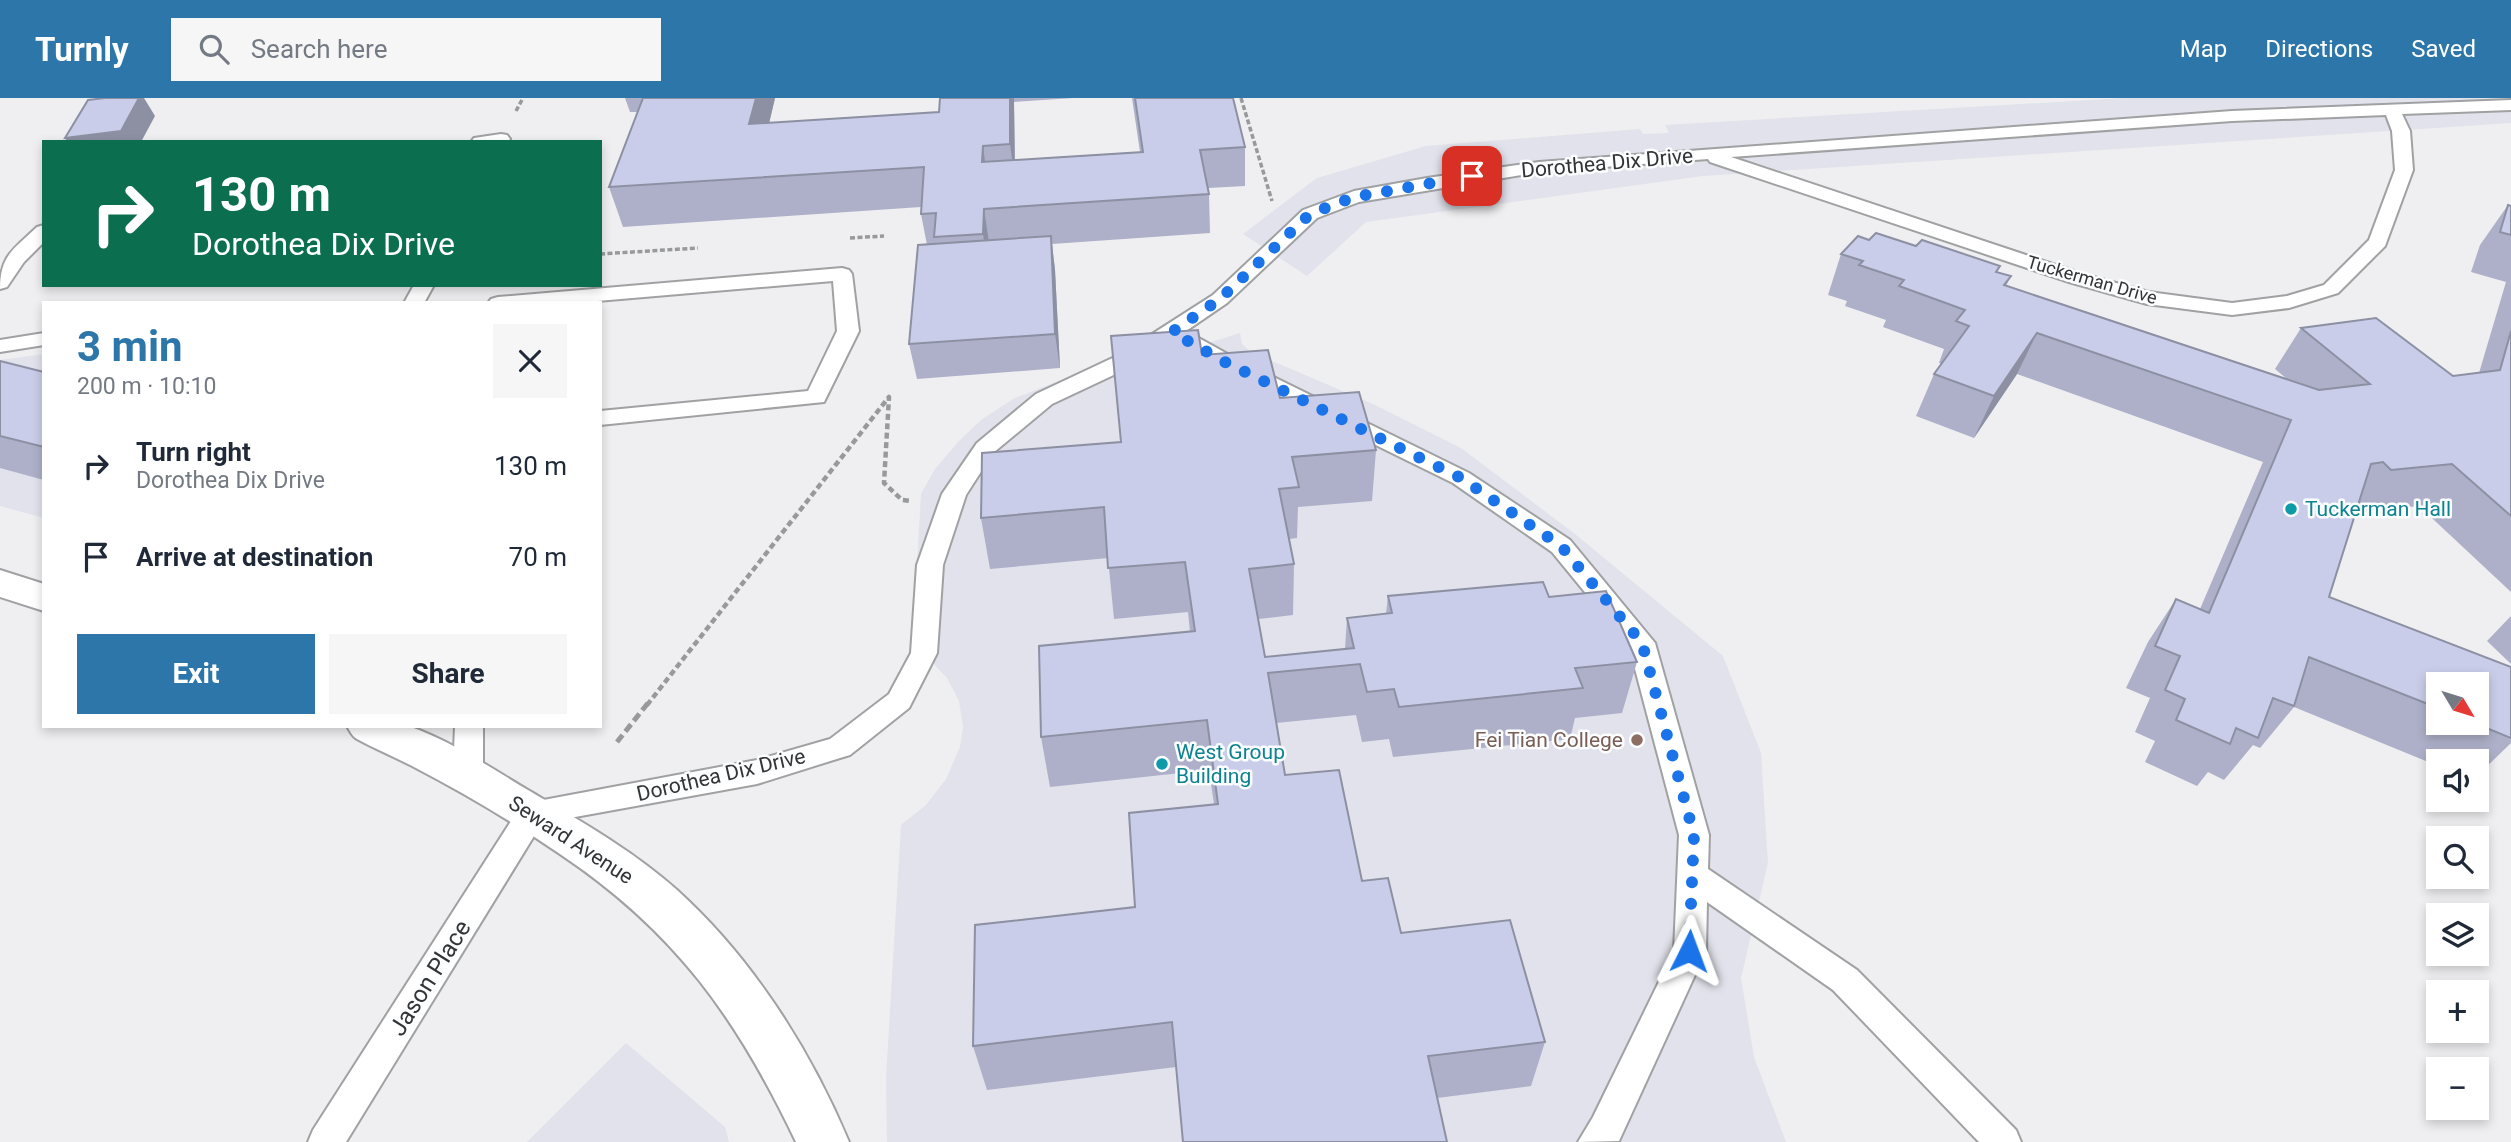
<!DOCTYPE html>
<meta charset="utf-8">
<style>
:root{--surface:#fff;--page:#f6f6f7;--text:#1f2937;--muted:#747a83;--accent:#2d76aa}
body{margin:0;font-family:Roboto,sans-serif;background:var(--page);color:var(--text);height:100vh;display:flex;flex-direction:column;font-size:26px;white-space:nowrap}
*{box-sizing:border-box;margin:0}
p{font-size:23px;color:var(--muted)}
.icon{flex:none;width:38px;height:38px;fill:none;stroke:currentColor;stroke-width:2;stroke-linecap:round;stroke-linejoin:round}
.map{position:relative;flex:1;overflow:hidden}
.drawer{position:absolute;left:42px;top:203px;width:560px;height:427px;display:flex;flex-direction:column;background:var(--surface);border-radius:0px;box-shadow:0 4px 10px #0003}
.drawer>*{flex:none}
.guide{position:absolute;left:42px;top:42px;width:560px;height:147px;border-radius:0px;box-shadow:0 4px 10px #0003;background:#0b6e4f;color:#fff;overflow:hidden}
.needle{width:46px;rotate:128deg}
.controls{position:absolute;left:2426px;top:574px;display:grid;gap:14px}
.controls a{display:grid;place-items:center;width:63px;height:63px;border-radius:0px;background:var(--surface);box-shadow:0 4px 10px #0003;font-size:35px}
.pin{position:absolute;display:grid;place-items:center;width:60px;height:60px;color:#fff;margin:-30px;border-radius:14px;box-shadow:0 4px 10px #0006}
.me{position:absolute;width:77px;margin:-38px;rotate:3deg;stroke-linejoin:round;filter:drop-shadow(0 0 5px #0008)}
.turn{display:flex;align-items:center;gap:24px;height:147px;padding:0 35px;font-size:32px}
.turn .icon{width:91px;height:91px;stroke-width:2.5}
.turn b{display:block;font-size:49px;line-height:60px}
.round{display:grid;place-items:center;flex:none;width:74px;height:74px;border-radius:0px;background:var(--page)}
.headline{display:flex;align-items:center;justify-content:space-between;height:119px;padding:0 35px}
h1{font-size:42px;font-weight:700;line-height:52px;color:var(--accent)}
.button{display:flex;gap:14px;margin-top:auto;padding:14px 35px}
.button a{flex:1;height:80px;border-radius:0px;background:var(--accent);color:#fff;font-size:28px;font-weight:700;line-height:80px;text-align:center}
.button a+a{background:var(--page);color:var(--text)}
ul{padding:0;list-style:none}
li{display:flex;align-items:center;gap:21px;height:91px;padding:0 35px}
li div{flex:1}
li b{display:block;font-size:26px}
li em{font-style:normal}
header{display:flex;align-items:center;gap:42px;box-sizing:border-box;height:98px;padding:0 35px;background:var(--accent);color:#fff}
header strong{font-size:33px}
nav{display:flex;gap:38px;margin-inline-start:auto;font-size:24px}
.search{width:490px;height:63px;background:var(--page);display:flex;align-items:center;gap:18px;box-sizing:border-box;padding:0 24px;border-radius:0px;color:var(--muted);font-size:26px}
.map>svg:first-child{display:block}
</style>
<header>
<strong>Turnly</strong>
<div class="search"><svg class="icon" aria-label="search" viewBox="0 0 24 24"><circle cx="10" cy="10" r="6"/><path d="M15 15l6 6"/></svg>Search here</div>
<nav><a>Map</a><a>Directions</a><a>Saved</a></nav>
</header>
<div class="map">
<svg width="2511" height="1044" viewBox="0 0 2511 1044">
<rect width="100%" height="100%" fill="#efeff1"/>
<g fill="#e1e2eb">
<polygon points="2124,0 2511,0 2511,25 1703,78 1366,124 1307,178 1243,136 1317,80 1426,48 1640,31 1643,36 1669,35 1665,27"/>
<polygon points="1240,235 1242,246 1251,254 1373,306 1461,350 1575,436 1723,558 1761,655 1768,765 1741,880 1754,959 1786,1044 887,1044 886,980 901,727 926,707 946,681 960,649 963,629 959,603 947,580 932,564 912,552 921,396 935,371 959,343 981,322 1013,301 1076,276 1139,267"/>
<polygon points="44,256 44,420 0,408 0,262"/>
<polygon points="626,945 725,1029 729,1044 527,1044"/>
</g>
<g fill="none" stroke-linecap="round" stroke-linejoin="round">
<g stroke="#a0a1a2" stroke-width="4">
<g id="service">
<path d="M2511 2V12L2402 16 2410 33 2413 72 2385 148 2338 195 2289 210 2232 217 2147 206 2069 184 1710 64 1708 61 1539 74 1359 104 1317 120 1227 205 1186 233 1233 259 1469 375 1570 442 1655 545 1709 737 1708 771 1857 872 2016 1032 2021 1044H1979L1833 892 1707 804 1706 853 1619 1043 1578 1044 1593 1019 1674 853 1679 737 1629 548 1552 454 1453 385 1217 269 1172 242 1137 266 1052 306 993 355 966 397 943 467 937 555 909 610 850 657 840 660 757 686 542 725 346 1044H308L313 1032 522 706 757 662 830 641 889 596 911 555 917 467 942 396 977 345 1036 296 1121 256 1213 197 1303 112 1354 93 1427 80 1539 64 2232 13ZM2386 17 2392 33 2395 72 2369 142 2324 187 2287 198 2232 205 2149 194 2083 176 1731 59 2232 23Z"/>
<polygon points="501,36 507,37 510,41 508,44 471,44 474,40"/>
<path d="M44 127V144L24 164 7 189 0 191C0 157 14 151 37 129Z"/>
<polygon points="842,170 849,172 852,176 859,233 824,304 600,327 600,313 808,293 837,233 833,183 574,205 488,205 491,201 498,199"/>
<polygon points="414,187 434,187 424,205 404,205"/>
<polygon points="44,235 44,247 0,254 0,242"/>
<polygon points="455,628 483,628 483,677 478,685 468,689 458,685 453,677"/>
</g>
</g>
<g stroke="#a0a1a2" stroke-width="4">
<g id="minor">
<polygon points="0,472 44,486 44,513 0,499"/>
<path d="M347 628C366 628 393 623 411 629 451 643 491 670 528 692 579 722 632 752 677 792 752 860 810 951 849 1044H796C737 920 675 833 560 756 513 724 464 695 414 669 395 659 375 651 357 641 352 638 350 633 347 628Z"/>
</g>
</g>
<g stroke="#98999a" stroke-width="3.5" stroke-dasharray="5 2.5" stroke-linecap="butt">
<polyline points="1241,0 1272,103"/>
<polyline points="516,13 523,0"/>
<polyline points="850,140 884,138"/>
<polyline points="600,156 698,150"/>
</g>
<polyline stroke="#98999a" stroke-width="4.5" stroke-dasharray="6 3.5" stroke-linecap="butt" points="647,607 889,299 884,385 902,402 911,403"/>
<polyline stroke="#98999a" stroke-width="5" stroke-dasharray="9 4.5" stroke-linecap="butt" points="617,644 648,605"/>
<use href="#service" fill="#fff" fill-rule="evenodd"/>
<use href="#minor" fill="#fff" fill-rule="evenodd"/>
</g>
<g fill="#adb0c8" fill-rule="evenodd">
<polygon points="625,0 775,0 769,25 939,14 940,0 1074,0 1014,4 1015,62 1140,54 1132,0 1233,0 1245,49 1245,88 1208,90 1209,96 1210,135 1052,146 1055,172 1060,270 917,281 909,246 927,147 921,116 921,109 623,129 609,89 638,14 630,14"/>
<path d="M2508 107 2511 108V494L2419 408 2359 414 2356 411 2329 499 2511 569V645L2476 679V663H2438V668L2294 609 2260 650 2253 647 2224 682 2208 674 2197 688 2145 664 2155 643 2135 634 2150 600 2126 590 2148 544 2176 501 2200 511 2263 364 2017 276 1974 340 1916 318 1934 276 1942 266 1939 265 1944 251 1883 229 1886 222 1845 208 1847 203 1828 197 1841 156 1869 142 1998 174 2011 178 2006 188 2287 281 2275 271 2301 230 2453 278 2479 275 2506 184 2471 174 2480 147ZM2438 586 2476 625H2438Z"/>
<polygon points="1202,257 1376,352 1372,403 1298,409 1297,440 1289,441 1294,466 1293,517 1258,521 1265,559 1345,551 1347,520 1386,516 1388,498 1549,499 1637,564 1622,615 1575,620 1570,641 1393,659 1389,641 1362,644 1356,617 1276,625 1285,677 1401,835 1545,944 1531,988 1437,1000 1176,969 987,992 973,948 1135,809 1214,706 1209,672 1050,689 1041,639 1190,534 1188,514 1114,521 1108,460 990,471 981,420 1120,344"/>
<polygon points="0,263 44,274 44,382 0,370"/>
<polygon points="2511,518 2511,566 2487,543"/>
</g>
<g fill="#8d90a3">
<polygon points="139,0 144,0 155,18 141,44 67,44 65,40"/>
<polygon points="756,0 775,0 760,64 749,26"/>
<polygon points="1010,0 1014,0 1014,4 1015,85 1010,46"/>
<polygon points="983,48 988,87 982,64"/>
<polygon points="984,111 990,151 989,176 983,136"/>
<polygon points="1051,138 1055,172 1060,270 1055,236"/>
<polygon points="2037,235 2017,276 1974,340 1994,298"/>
</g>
<g fill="#c9cde9" stroke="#8d90a3" stroke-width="2">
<polygon points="105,0 139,0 121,33 65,40 88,2"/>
<polygon points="643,0 756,0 749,26 939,14 940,0 1010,0 1010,46 983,48 982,64 1143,54 1135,0 1233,0 1245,49 1200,52 1209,96 984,111 983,136 934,139 936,115 921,116 924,69 609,89"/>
<polygon points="2508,107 2511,108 2511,137 2500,134"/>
<polygon points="1876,135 1916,148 1922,142 2000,168 1996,174 2011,178 2004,187 2319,292 2370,286 2301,230 2376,220 2453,278 2500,272 2511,233 2511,418 2452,366 2391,372 2383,364 2371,366 2329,499 2511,569 2511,640 2474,625 2476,625 2476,586 2438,586 2438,610 2309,559 2294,608 2273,600 2258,640 2236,630 2230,646 2176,622 2185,601 2165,592 2180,558 2155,548 2176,501 2209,515 2291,322 2037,235 1994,298 1934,276 1969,228 1956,223 1965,212 1899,188 1904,182 1859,167 1863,163 1841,156 1858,138 1869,142"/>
<polygon points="1051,138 1055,236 909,246 918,147"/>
<polygon points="1198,232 1202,257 1268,252 1280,300 1359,294 1376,352 1292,359 1299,389 1279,391 1294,466 1249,471 1265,559 1354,550 1347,520 1392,515 1388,498 1543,484 1549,499 1606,493 1637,564 1575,570 1583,590 1399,609 1394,591 1367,594 1360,566 1268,575 1285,677 1339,672 1362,783 1388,780 1401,835 1510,822 1545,944 1428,958 1447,1044 1183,1044 1172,924 973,948 975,827 1135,809 1129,715 1218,706 1207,622 1041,639 1039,548 1195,533 1185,464 1108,470 1104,409 981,420 982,355 1121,344 1111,238"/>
<polygon points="0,263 44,274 44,349 0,338"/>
</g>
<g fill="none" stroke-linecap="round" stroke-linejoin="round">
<polyline stroke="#1a73e8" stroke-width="12" stroke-dasharray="0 21.6" points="1472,78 1354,99 1310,116 1220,201 1172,234 1225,264 1461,380 1561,448 1642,545 1694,737 1689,853"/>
</g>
<g fill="#0f9aa8" stroke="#fcfdff" stroke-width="2.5">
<circle cx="2291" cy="411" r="7"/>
<circle cx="1162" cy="666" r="7"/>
</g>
<circle fill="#8d6e63" stroke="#fcfdff" stroke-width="2.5" cx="1637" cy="642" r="7"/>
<g text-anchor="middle" stroke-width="5" stroke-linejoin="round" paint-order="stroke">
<g font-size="18" fill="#333434" stroke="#fcfdff">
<text transform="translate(2092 182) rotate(16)" y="6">Tuckerman Drive</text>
</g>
<g font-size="21" fill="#333434" stroke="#fcfdff">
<text transform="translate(1607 65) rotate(-5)" y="7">Dorothea Dix Drive</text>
<text transform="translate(721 677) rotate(-13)" y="7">Dorothea Dix Drive</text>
<text transform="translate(571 742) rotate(33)" y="7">Seward Avenue</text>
</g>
<g font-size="21" fill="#0d838f" stroke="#fcfdff" text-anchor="start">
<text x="2305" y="418">Tuckerman Hall</text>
<text x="1176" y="661">West Group<tspan x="1176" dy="24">Building</tspan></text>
</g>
<g font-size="21" fill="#785e54" stroke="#fcfdff" text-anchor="end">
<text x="1623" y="649">Fei Tian College</text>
</g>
<g font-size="24" fill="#333434" stroke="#fcfdff">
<text transform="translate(430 880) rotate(-58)" y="8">Jason Place</text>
</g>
</g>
</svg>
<div class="controls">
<a><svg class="needle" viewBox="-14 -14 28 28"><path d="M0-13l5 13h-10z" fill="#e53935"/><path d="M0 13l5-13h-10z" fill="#747a83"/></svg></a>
<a><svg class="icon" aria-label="sound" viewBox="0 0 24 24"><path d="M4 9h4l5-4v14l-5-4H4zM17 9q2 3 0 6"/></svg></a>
<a><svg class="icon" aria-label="search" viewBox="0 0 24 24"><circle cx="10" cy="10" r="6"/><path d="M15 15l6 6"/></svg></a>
<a><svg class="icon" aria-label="layers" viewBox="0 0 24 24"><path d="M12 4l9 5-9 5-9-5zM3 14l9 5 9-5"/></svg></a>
<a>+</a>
<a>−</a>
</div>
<div class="pin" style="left:1472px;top:78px;background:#d93025"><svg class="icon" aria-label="arrive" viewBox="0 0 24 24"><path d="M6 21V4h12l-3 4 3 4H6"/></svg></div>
<svg class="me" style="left:1689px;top:853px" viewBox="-20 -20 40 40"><path d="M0-17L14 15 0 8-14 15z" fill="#1a73e8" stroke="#fff" stroke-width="4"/></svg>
<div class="guide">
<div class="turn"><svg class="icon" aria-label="right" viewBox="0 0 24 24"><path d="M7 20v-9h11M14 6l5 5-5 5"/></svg><div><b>130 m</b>Dorothea Dix Drive</div></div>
</div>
<section class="drawer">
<div class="headline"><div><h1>3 min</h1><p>200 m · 10:10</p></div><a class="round"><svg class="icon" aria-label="close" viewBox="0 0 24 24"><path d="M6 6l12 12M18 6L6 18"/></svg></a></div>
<ul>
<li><svg class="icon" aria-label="right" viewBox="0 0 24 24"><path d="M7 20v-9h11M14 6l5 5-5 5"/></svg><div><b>Turn right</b><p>Dorothea Dix Drive</p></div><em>130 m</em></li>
<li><svg class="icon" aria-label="arrive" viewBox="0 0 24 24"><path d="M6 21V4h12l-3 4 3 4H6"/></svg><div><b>Arrive at destination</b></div><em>70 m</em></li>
</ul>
<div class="button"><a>Exit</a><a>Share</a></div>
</section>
</div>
